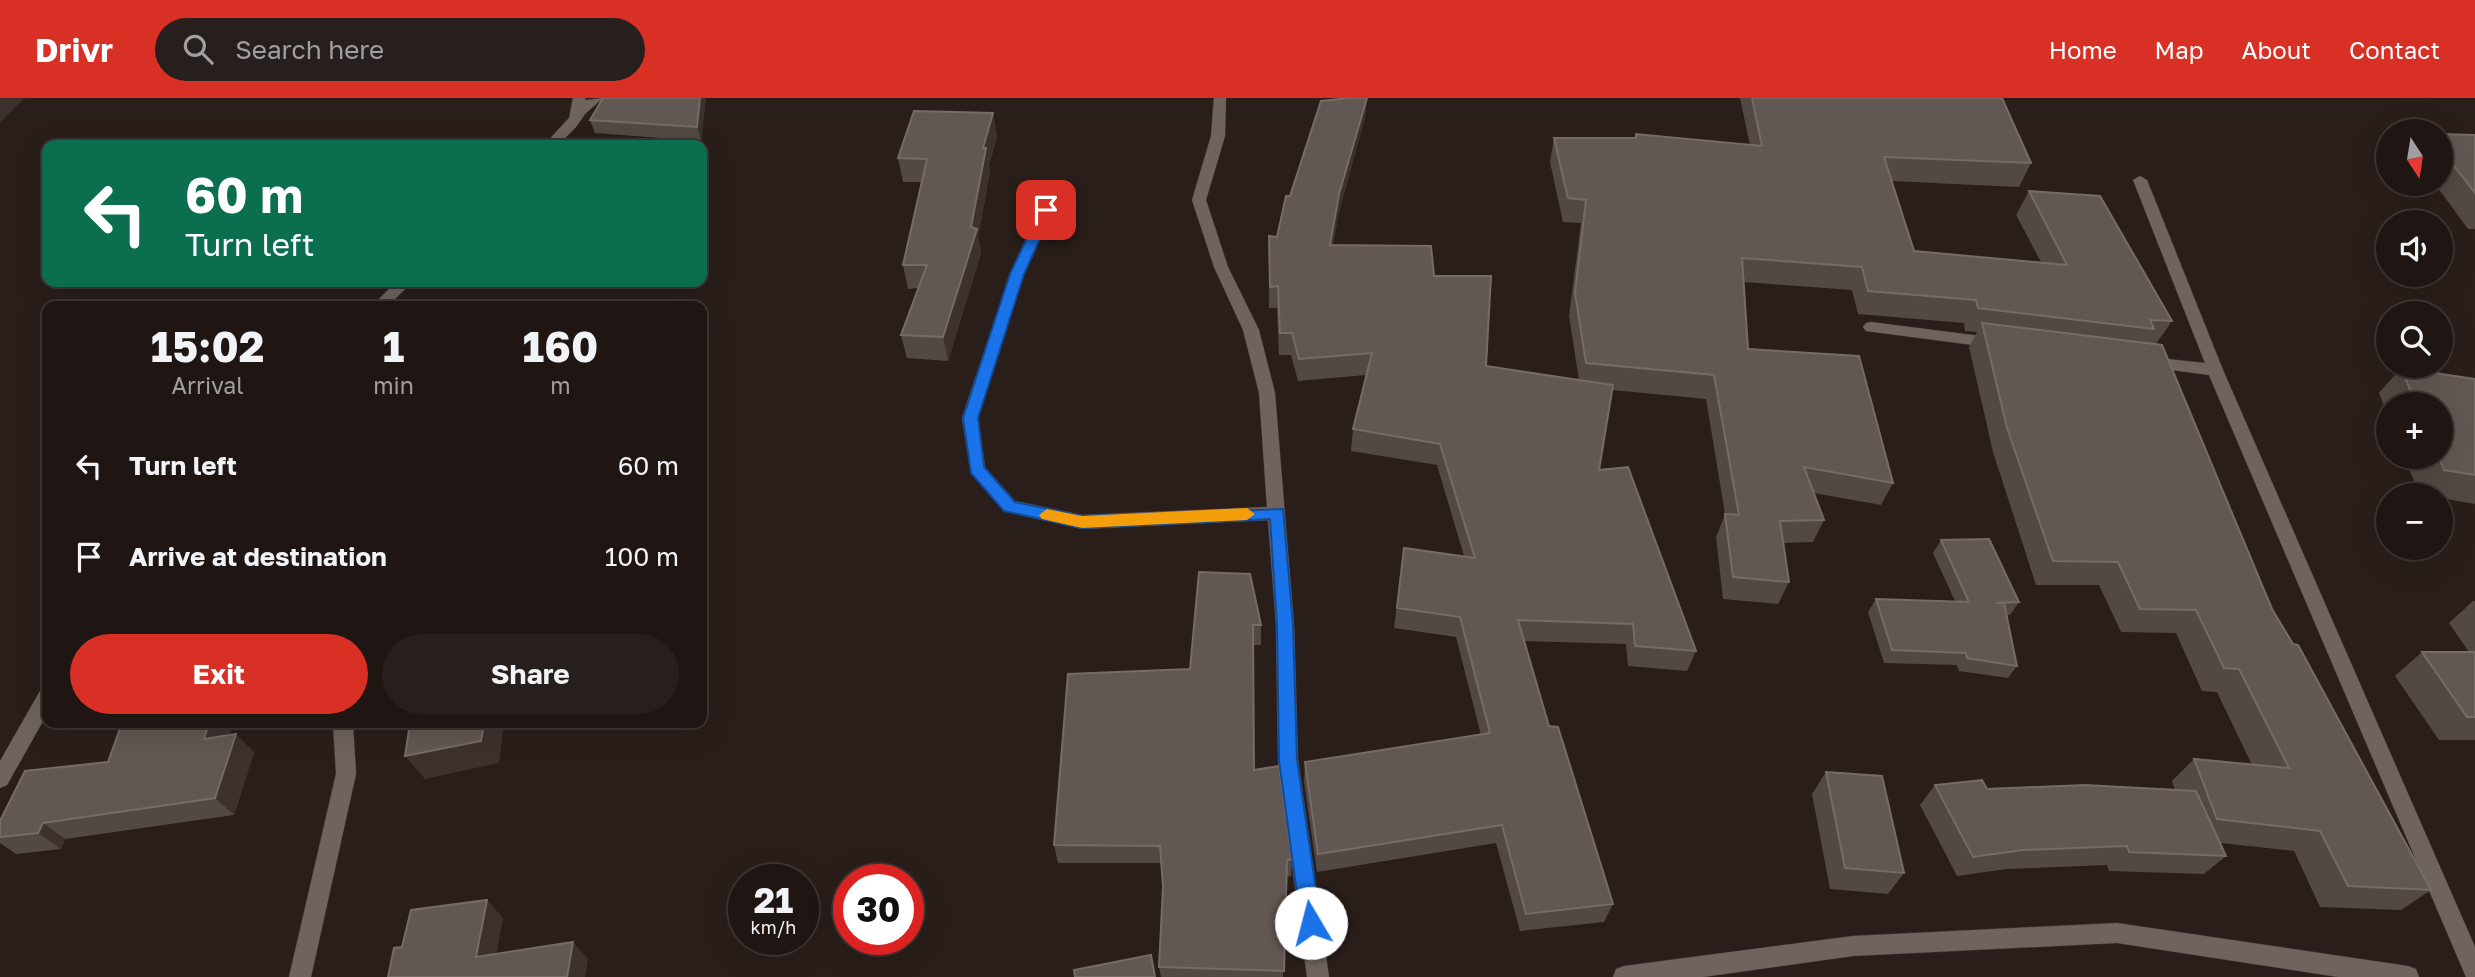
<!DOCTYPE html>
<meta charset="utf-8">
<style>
:root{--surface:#1f1614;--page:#271f1d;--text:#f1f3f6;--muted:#a19fa0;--line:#3c3534;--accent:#d93025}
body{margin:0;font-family:"Golos Text",sans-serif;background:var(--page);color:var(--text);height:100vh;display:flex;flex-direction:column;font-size:26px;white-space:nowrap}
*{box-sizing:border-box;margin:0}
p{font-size:23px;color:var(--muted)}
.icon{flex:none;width:38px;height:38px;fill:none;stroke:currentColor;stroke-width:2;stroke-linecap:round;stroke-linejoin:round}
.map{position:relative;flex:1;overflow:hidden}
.drawer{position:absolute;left:42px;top:203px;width:665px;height:427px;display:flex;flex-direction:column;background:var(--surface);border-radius:14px;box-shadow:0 7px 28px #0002,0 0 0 2px var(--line)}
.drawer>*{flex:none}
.guide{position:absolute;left:42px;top:42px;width:665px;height:147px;border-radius:14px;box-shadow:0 7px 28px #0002,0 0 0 2px var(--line);background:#0b6e4f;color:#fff;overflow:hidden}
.needle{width:46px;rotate:168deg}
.fabs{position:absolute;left:2376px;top:21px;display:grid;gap:14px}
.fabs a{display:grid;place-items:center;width:77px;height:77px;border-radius:50%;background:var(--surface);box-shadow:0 7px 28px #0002,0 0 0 2px var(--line);font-size:35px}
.speed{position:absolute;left:728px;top:766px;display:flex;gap:14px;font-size:35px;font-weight:700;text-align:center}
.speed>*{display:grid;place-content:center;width:91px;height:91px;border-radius:50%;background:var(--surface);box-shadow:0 7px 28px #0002,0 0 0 2px var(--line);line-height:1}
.speed small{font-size:18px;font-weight:400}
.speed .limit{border:10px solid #d22;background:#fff;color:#111}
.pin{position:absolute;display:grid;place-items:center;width:60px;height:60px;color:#fff;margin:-30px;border-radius:14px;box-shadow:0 4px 10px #0006}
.me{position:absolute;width:77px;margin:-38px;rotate:352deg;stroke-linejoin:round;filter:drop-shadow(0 0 5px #0008)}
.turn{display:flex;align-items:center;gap:24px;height:147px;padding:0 28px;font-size:32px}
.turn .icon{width:91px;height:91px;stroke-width:2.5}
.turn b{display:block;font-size:49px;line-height:60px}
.eta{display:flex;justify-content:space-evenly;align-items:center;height:119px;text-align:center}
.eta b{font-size:42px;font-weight:700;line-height:49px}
.primary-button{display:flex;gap:14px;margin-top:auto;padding:14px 28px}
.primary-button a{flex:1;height:80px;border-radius:42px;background:var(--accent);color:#fff;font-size:28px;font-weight:700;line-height:80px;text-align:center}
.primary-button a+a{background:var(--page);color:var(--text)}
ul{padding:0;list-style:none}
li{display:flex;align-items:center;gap:21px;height:91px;padding:0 28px}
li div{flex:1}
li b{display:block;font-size:26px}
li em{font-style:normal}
header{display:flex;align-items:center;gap:42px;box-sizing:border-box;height:98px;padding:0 35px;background:var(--accent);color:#fff}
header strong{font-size:33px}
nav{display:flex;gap:38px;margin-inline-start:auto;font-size:24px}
.search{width:490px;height:63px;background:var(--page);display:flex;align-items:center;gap:18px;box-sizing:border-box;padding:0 24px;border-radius:38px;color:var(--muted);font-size:26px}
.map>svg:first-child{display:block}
</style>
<header>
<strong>Drivr</strong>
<div class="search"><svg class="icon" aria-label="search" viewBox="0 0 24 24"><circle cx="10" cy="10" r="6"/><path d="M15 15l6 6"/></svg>Search here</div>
<nav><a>Home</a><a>Map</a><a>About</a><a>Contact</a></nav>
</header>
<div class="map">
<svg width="2475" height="879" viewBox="0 0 2475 879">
<rect width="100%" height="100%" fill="#291e1a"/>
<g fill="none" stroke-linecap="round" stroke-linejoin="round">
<g stroke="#423936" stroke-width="1">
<g id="street">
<polygon points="573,0 585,0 586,2 603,0 585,16 576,29 558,47 544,47 569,20"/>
<polygon points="1214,0 1226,0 1225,38 1206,102 1228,169 1259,232 1275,295 1294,527 1298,662 1329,879 1307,879 1278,662 1276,527 1268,422 1082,431 1004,413 971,375 962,320 1010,176 1039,112 1046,108 1051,109 1053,112 1024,176 978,320 985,369 1015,403 1082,417 1267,409 1259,295 1243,232 1214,169 1192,102 1211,38"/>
<polygon points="2140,78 2147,82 2223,272 2475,849 2475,879 2466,879 2209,277 2149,269 2141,264 2149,259 2205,265 2133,82"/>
<polygon points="396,184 412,184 388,208 372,208"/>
<polygon points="1871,224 1996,240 2004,245 1996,250 1866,233 1863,229 1866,225"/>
<polygon points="47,591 47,616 7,687 0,690 0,663 40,593"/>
<polygon points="333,625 353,625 356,676 311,879 289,879 336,676"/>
<polygon points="2117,825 2408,868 2416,871 2419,879 2338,879 2117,845 1853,858 1703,879 1613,879 1616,871 1624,868 1853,838"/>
</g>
</g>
<use href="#street" fill="#6f635d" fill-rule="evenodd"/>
</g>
<g fill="#534944">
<polygon points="706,0 701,43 595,35 590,22"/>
<polygon points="1367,0 1365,19 1338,118 1333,147 1434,178 1486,268 1579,282 1569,218 1581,125 1563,124 1550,64 1554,40 1635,40 1636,36 1750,47 1740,0 2002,0 2031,65 2019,89 1891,83 1914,153 2041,164 2016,117 2029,93 2172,223 2156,246 2272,511 2431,792 2401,812 2320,809 2294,753 2221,745 2226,758 2204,776 2109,773 2107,767 2006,771 1957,778 1920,707 1935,687 1987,691 2175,692 2172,683 2194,661 2252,667 2217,594 2202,593 2176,535 2121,534 2099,487 2036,487 1993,354 1969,249 1977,234 1965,233 1964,225 1858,216 1852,192 1744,184 1748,251 1893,385 1881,407 1814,395 1824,422 1813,444 1783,445 1789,484 1778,506 1723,501 1716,439 1725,416 1706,301 1612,292 1599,372 1696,553 1687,573 1628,568 1626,546 1524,543 1549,628 1613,806 1604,824 1520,833 1496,745 1317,774 1304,683 1305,664 1481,637 1456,539 1394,530 1404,450 1464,458 1437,367 1351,353 1353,331 1366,277 1298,283 1291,257 1279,257 1277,210 1269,210 1269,138 1277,139 1290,98"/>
<polygon points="993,15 997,39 989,67 990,73 978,139 981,155 948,263 907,260 901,237 918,190 908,191 903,167 922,84 903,84 898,60"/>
<polygon points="2441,36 2475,37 2475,131 2468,131 2435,86 2441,86"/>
<polygon points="2401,270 2475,281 2475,406 2441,400 2441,397 2420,397 2404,359 2441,359 2441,306 2389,306 2389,320 2379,295"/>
<polygon points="1941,442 2019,504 2010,517 2007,517 2017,568 2008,580 1959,573 1957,567 1884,565 1868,514 1876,501 1955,503 1933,455"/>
<polygon points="1199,474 1261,527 1261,547 1253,547 1254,672 1292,761 1291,778 1286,779 1283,879 1161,879 1159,869 1163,788 1161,765 1058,765 1054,747 1190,571"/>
<polygon points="2473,503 2475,503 2475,642 2439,642 2395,578 2422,554 2469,554 2449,525"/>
<polygon points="122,625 233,625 229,637 254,654 234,717 65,741 61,751 16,756 0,745 0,723 108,664"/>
<polygon points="1826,674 1904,775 1888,796 1830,791 1812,696"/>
</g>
<g fill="#3c312d">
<polygon points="1,0 25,0 0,25 0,1"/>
<polygon points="700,0 706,0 701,43 697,29"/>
<polygon points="1367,0 1365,19 1338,118 1329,169 1330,147 1339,96"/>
<polygon points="993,15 997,39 989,67 990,73 978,139 981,155 948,263 943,239 971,129 983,50"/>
<polygon points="209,625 233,625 222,658 204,641"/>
<polygon points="484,625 504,625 499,665 425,681 405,658"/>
<polygon points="236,636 254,654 234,717 215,700"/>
<polygon points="43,725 65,741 61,751 38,735"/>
<polygon points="487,802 503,820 493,875 476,859"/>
<polygon points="573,844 588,861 585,879 567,879"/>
</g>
<g fill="#625853" stroke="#756b67" stroke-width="2">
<polygon points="603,0 700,0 697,29 590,22"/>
<polygon points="1349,0 1367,0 1339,96 1330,147 1431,148 1434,178 1491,178 1486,268 1613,287 1599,372 1628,369 1696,553 1635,548 1633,526 1518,522 1549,628 1558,629 1613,806 1526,816 1502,727 1318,756 1305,664 1490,635 1460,519 1397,510 1404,450 1475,460 1440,346 1353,331 1372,255 1299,261 1292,235 1280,235 1278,188 1270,189 1269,138 1277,139 1286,98 1290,98 1321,3"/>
<polygon points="1752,0 2002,0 2031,65 1884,59 1914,153 2067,167 2029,93 2100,98 2172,223 2150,222 2154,231 1978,210 1976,202 1868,193 1862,169 1742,160 1748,251 1859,258 1893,385 1804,369 1824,422 1780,423 1789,484 1733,479 1725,416 1739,417 1714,277 1586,265 1575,195 1586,102 1568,100 1554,40 1636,40 1636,36 1762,48"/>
<polygon points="914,13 993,15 983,50 986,50 971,129 977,131 943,239 901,237 927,167 903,167 927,61 898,60"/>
<polygon points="2441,36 2475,37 2475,95 2441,51"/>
<polygon points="1982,225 2162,247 2272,511 2293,546 2298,547 2431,792 2348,788 2320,733 2217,721 2194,661 2289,670 2239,571 2224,570 2196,512 2140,511 2118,464 2053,463 2007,330"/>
<polygon points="2401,270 2475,281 2475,377 2444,372 2439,359 2441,359 2441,306 2416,306"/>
<polygon points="1989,441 2019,504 1996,505 2004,505 2017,568 1967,560 1966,555 1892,552 1876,501 1969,504 1941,442"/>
<polygon points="1199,474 1250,476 1261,527 1253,527 1254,672 1279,668 1292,761 1287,762 1284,873 1159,869 1163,788 1160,748 1054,747 1068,576 1190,571"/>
<polygon points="2422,554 2475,554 2475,619 2467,619"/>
<polygon points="122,625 209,625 204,641 236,636 215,700 43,725 38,735 0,739 0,723 25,673 108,664"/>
<polygon points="410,625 484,625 481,643 405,658"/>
<polygon points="1826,674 1882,678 1904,775 1845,770"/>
<polygon points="1982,682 1987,691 2085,687 2196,693 2226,758 2129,754 2127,748 2023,752 1973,759 1935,687"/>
<polygon points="487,802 476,859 573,844 567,879 388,879 394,850 402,849 411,812"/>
<polygon points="1151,857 1155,879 1075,879 1074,872"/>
</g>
<polygon fill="#1a73e8" stroke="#114b97" stroke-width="2" points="1042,109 1053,112 1024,176 978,320 984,369 1015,404 1082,418 1283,411 1293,527 1297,662 1321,825 1318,831 1311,834 1304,831 1301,825 1279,662 1277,527 1270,421 1082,430 1004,413 971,375 963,320 1010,176"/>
<polygon fill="#f59e0b" points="1247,410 1255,416 1247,422 1082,430 1042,421 1039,417 1047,411 1082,418"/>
</svg>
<div class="fabs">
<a><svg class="needle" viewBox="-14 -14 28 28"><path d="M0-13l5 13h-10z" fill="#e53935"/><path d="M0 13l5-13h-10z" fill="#a19fa0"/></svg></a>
<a><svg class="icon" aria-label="sound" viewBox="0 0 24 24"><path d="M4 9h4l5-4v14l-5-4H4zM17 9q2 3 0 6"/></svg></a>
<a><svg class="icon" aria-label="search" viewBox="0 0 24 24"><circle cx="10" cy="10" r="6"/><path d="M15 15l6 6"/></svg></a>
<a>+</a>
<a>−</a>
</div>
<div class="speed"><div>21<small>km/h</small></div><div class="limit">30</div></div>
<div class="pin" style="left:1046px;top:112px;background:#d93025"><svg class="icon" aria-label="arrive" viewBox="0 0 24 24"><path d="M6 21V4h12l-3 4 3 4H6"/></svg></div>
<svg class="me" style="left:1311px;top:825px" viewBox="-20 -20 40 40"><circle r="19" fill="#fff"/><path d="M0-13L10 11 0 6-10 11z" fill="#1a73e8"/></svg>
<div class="guide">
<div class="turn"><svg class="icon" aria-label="left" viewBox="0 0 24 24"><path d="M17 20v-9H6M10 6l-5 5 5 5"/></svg><div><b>60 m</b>Turn left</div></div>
</div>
<section class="drawer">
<div class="eta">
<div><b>15:02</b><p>Arrival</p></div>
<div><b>1</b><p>min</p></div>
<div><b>160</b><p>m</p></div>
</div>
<ul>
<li><svg class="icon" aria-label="left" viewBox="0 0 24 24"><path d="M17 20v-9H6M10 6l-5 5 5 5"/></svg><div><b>Turn left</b></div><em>60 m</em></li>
<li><svg class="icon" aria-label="arrive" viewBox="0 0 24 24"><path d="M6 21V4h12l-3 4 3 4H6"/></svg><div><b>Arrive at destination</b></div><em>100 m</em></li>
</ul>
<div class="primary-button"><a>Exit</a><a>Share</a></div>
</section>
</div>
